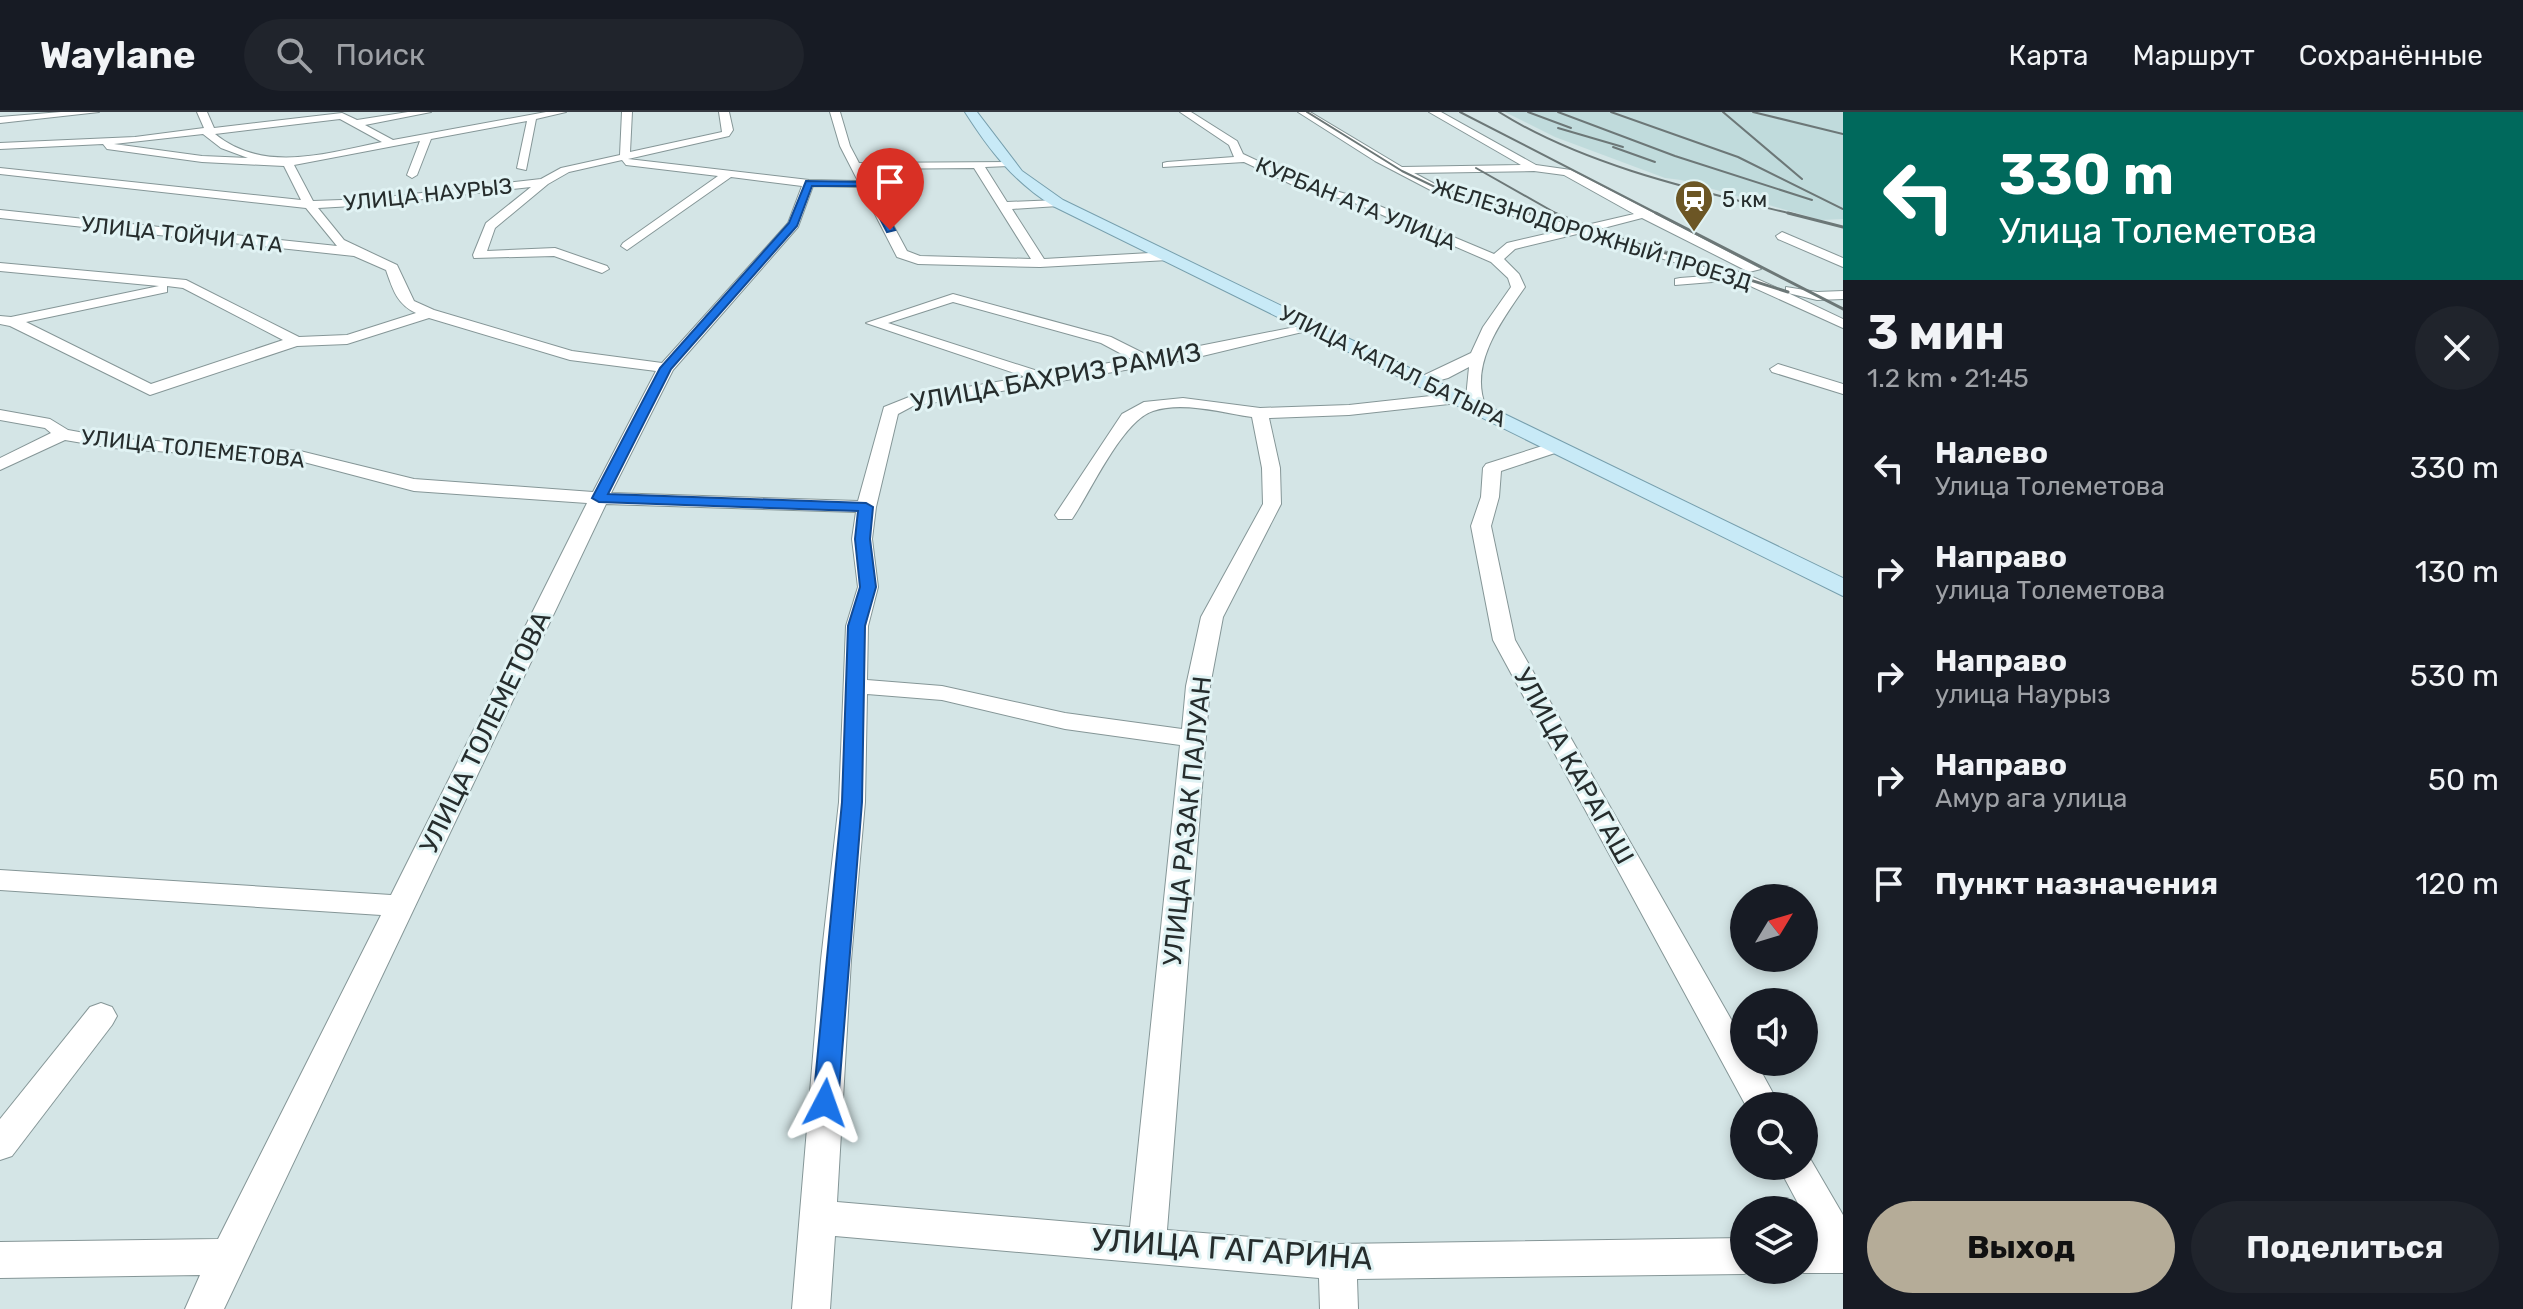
<!DOCTYPE html>
<html lang="ru">
<meta charset="utf-8">
<style>
:root{--surface:#171b24;--page:#20242c;--text:#f1f3f6;--muted:#9ea1a6;--line:#363941;--accent:#b5ac98}
body{margin:0;font-family:Rubik,sans-serif;background:var(--page);color:var(--text);height:100vh;display:flex;flex-direction:column;font-size:30px;white-space:nowrap}
*{box-sizing:border-box;margin:0}
p{font-size:26px;color:var(--muted)}
.icon{flex:none;width:44px;height:44px;fill:none;stroke:currentColor;stroke-width:2;stroke-linecap:round;stroke-linejoin:round}
.map{position:relative;flex:1;overflow:hidden}
.panel{display:flex;flex-direction:column;background:var(--surface);width:680px}
.panel>*{flex:none}
.hud{background:#00695c;color:#fff;overflow:hidden}
.needle{width:52px;rotate:52deg}
.controls{position:absolute;left:1730px;top:772px;display:grid;gap:16px}
.controls a{display:grid;place-items:center;width:88px;height:88px;border-radius:50%;background:var(--surface);box-shadow:0 4px 12px #0003;font-size:40px}
.pin{position:absolute;display:grid;place-items:center;width:68px;height:68px;color:#fff;margin:-82px -34px;border-radius:50% 50% 50% 0;rotate:-45deg;box-shadow:0 0 8px #0007}
.pin .icon{rotate:45deg}
.me{position:absolute;width:88px;margin:-44px;rotate:4deg;stroke-linejoin:round;filter:drop-shadow(0 0 6px #0008)}
.turn{display:flex;align-items:center;gap:28px;height:168px;padding:0 24px;font-size:36px}
.turn .icon{width:104px;height:104px;stroke-width:2.5}
.turn b{display:block;font-size:56px;line-height:68px}
.round{display:grid;place-items:center;flex:none;width:84px;height:84px;border-radius:42px;background:var(--page)}
.head{display:flex;align-items:center;justify-content:space-between;height:136px;padding:0 24px}
h1{font-size:48px;font-weight:700;line-height:60px}
.primary-button{display:flex;gap:16px;margin-top:auto;padding:16px 24px}
.primary-button a{flex:1;height:92px;border-radius:48px;background:var(--accent);color:#111;font-size:32px;font-weight:700;line-height:92px;text-align:center}
.primary-button a+a{background:var(--page);color:var(--text)}
ul{padding:0;list-style:none}
li{display:flex;align-items:center;gap:24px;height:104px;padding:0 24px}
li div{flex:1}
li b{display:block;font-size:30px}
li em{font-style:normal}
header{display:flex;align-items:center;gap:48px;box-sizing:border-box;height:112px;padding:0 40px;background:var(--surface);border-bottom:2px solid var(--line)}
header strong{font-size:38px}
nav{display:flex;gap:44px;margin-inline-start:auto;font-size:28px}
.search{width:560px;height:72px;background:var(--page);display:flex;align-items:center;gap:20px;box-sizing:border-box;padding:0 28px;border-radius:44px;color:var(--muted);font-size:30px}
main{display:flex;flex:1;min-height:0}
.map>svg:first-child{display:block}
</style>
<header>
<strong>Waylane</strong>
<div class="search"><svg class="icon" aria-label="search" viewBox="0 0 24 24"><circle cx="10" cy="10" r="6"/><path d="M15 15l6 6"/></svg>Поиск</div>
<nav><a>Карта</a><a>Маршрут</a><a>Сохранённые</a></nav>
</header>
<main>
<div class="map">
<svg width="1843" height="1197" viewBox="0 0 1843 1197">
<rect width="100%" height="100%" fill="#d4e5e6"/>
<polygon fill="#c0dbdc" points="1505,0 1843,0 1843,107 1821,108 1681,68 1665,66 1555,25"/>
<g fill="none" stroke-linecap="round" stroke-linejoin="round">
<g stroke="#859697" stroke-width="2">
<g id="minor">
<polygon points="61,0 99,0 0,11 0,5"/>
<path d="M197 0H207L214 16 342 1 357 8 408 0H431L365 13 393 28 546 0H566L536 7 526 58 517 56 527 9 431 27 417 63 412 66 407 63 420 29 294 53 313 89 370 87 541 67 561 56 620 43 622 0H632L630 40 722 20 719 0H729L733 18 729 24 628 47 809 68 858 69 840 34 830 0H840L850 34 859 51 1009 50V54L985 55 1007 90 1058 88 1064 91 1058 94 1012 97 1044 147 1168 140 1174 144 1168 148 1040 155 918 152 897 145 861 75 813 74 798 115 673 258 611 381 858 389 884 295 909 285 1026 265 866 211 953 182 1111 225 1149 244 1315 211V217L1190 247 913 294 898 302 876 395 872 427 878 475 868 514 867 568 942 574 1065 601 1182 617 1186 574 1201 505 1263 392 1262 356 1252 305C1222 301 1183 289 1153 299 1122 309 1091 379 1072 407H1058L1055 403 1122 302 1144 290 1183 286 1260 296 1349 293 1458 281 1466 286 1469 255 1448 266 1422 273 1414 268 1471 241 1483 215 1511 175 1508 166 1491 150 1350 89 1297 75 1244 50 1163 55V51L1167 50 1234 45 1229 33 1180 0H1191L1237 29 1243 42 1305 71 1358 85 1494 142 1507 131 1563 118 1440 83 1375 49 1298 0H1310L1402 55 1521 53 1429 0H1441L1536 53 1571 58 1761 157 1749 160 1642 106 1592 119 1746 162 1786 180V175L1817 180 1843 179V187L1817 188 1788 181 1843 207V216L1737 168 1675 173V167L1680 166 1719 163 1577 122 1515 137 1504 147 1519 162 1525 175C1502 208 1468 253 1486 295L1484 299H1472L1466 286 1458 291 1349 303 1269 306 1280 356 1281 392 1223 505 1210 574 1167 1118 1337 1132 1744 1126V1158H1754L1744 1162 1357 1167 1358 1197H1320L1319 1166 835 1124 830 1197H792L821 848 839 690 846 514 858 475 852 427 856 400 606 392 224 1197H185L200 1163 0 1166V1130L218 1127 381 803 0 778V758L391 783 587 391 414 379 300 349 112 336 65 328 0 358V346L51 321 45 316 0 308V298L50 307 68 318 112 326 300 339 414 367 593 380 656 259 570 248 429 206 347 232 297 234 150 283 10 214 0 212V204L11 205 159 174 0 159V151L186 168 299 225 347 223 416 201C397 192 393 178 386 158L354 144 0 106V98L337 134 306 96 0 62V56L301 88 284 54 202 50 107 37 103 32 0 37V31L135 25 204 16ZM340 7 382 30C327 41 264 62 215 22ZM203 22 221 36 248 46 202 44 114 32ZM622 48 626 53 718 64 623 131 621 134 627 138 731 65 802 74 788 111 662 251 572 239 434 198 414 189 397 153 344 128 318 96 370 93 531 75 486 111 473 143 474 146 554 144 602 161 609 157 607 154 555 136 487 139 495 116 548 72 569 60ZM974 56 1031 147 920 144 907 139 863 57ZM1534 59 1564 63 1634 102 1578 115 1448 79 1414 61ZM167 174 183 176 283 228 151 272 26 210 167 180ZM953 190 1101 231 1131 247 1047 262 888 211ZM867 582 942 588 1065 617 1180 633 1130 1115 837 1090 851 848 865 690Z"/>
<polygon points="1782,120 1843,146 1843,155 1778,127 1776,124"/>
<polygon points="1778,252 1843,272 1843,282 1772,260 1770,257"/>
<polygon points="1558,329 1567,334 1564,338 1501,359 1499,385 1491,414 1515,528 1744,930 1744,950 1756,950 1780,994 1746,994 1493,528 1471,414 1481,385 1483,356 1486,352"/>
<polygon points="101,891 112,895 117,904 112,913 12,1044 0,1048 0,1007 90,895"/>
<polygon points="1804,1041 1808,1043 1843,1103 1843,1161 1804,1161 1797,1158 1804,1158 1804,1125 1816,1125 1778,1054 1804,1054"/>
</g>
</g>
<g stroke="#779fad" stroke-width="2">
<path id="major" d="M965 0H977L1022 59 1063 88 1843 466V484L1053 94C1013 69 990 39 965 0Z"/>
</g>
<use href="#minor" fill="#fff" fill-rule="evenodd"/>
<use href="#major" fill="#c8eaf7" fill-rule="evenodd"/>
<g stroke="#6c7777" stroke-width="2">
<polyline points="1307,0 1402,59 1435,75 1534,103"/>
<polyline points="1460,0 1660,103"/>
<path d="M1499 0C1585 54 1699 79 1796 103"/>
<polyline points="1528,0 1571,16"/>
<polyline points="1558,0 1675,44 1812,88"/>
<polyline points="1611,0 1738,45 1843,97"/>
<polyline points="1723,0 1802,67"/>
<polyline points="1753,0 1843,22"/>
<polyline points="1558,16 1623,35"/>
<polyline points="1613,35 1655,50"/>
<polyline points="1476,56 1559,103"/>
</g>
<g stroke="#6c7777" stroke-width="3">
<polyline points="1527,101 1552,108"/>
<polyline points="1554,101 1609,123 1788,180"/>
<polyline points="1656,101 1843,197"/>
<polyline points="1788,101 1843,115"/>
</g>
</g>
<polygon fill="#1a73e8" stroke="#114b97" stroke-width="2" points="806,69 869,70 895,118 887,120 863,74 812,74 797,114 671,257 608,382 866,391 873,395 870,427 876,475 865,514 862,690 838,991 834,999 825,1002 816,999 813,991 842,690 848,514 860,475 855,427 858,399 599,390 592,386 660,256 789,111"/>
<defs>
<g id="station-pin" transform="scale(2)"><path d="M0 17L-7.5 6A9.5 9.5 0 1 1 7.5 6Z" fill="#6c5625" stroke="#e1f3f4"/><path d="M-3-6H3Q5-6 5-4V2Q5 4 3 4L4.5 6H3L1.5 4h-3L-3 6H-4.5L-3 4Q-5 4-5 2V-4Q-5-6-3-6ZM-3.5-4v3h7v-3ZM-3.5 1v1.5H-2V1ZM2 1v1.5H3.5V1Z" fill="#fff"/></g>
</defs>
<g fill-rule="evenodd">
<use href="#station-pin" x="1694" y="87"/>
</g>
<g text-anchor="middle" stroke-width="6" stroke-linejoin="round" paint-order="stroke">
<g font-size="22" fill="#262d2d" stroke="#e1f3f4">
<text transform="translate(428 82) rotate(-6)" y="8">УЛИЦА НАУРЫЗ</text>
<text transform="translate(1356 91) rotate(22)" y="8">КУРБАН АТА УЛИЦА</text>
<text transform="translate(182 122) rotate(6)" y="8">УЛИЦА ТОЙЧИ АТА</text>
<text transform="translate(1592 122) rotate(17)" y="8">ЖЕЛЕЗНОДОРОЖНЫЙ ПРОЕЗД</text>
<text transform="translate(1393 254) rotate(26)" y="8">УЛИЦА КАПАЛ БАТЫРА</text>
<text transform="translate(193 336) rotate(6)" y="8">УЛИЦА ТОЛЕМЕТОВА</text>
</g>
<g font-size="22" fill="#262d2d" stroke="#e1f3f4" text-anchor="start">
<text x="1722" y="95">5 км</text>
</g>
<g font-size="26" fill="#262d2d" stroke="#e1f3f4">
<text transform="translate(1056 265) rotate(-10)" y="9">УЛИЦА БАХРИЗ РАМИЗ</text>
<text transform="translate(485 620) rotate(-64)" y="9">УЛИЦА ТОЛЕМЕТОВА</text>
<text transform="translate(1574 654) rotate(61)" y="9">УЛИЦА КАРАГАШ</text>
<text transform="translate(1187 709) rotate(-84)" y="9">УЛИЦА РАЗАК ПАЛУАН</text>
</g>
<g font-size="32" fill="#262d2d" stroke="#e1f3f4">
<text transform="translate(1232 1137) rotate(4)" y="11">УЛИЦА ГАГАРИНА</text>
</g>
</g>
</svg>
<div class="controls">
<a><svg class="needle" viewBox="-14 -14 28 28"><path d="M0-13l5 13h-10z" fill="#e53935"/><path d="M0 13l5-13h-10z" fill="#9ea1a6"/></svg></a>
<a><svg class="icon" aria-label="sound" viewBox="0 0 24 24"><path d="M4 9h4l5-4v14l-5-4H4zM17 9q2 3 0 6"/></svg></a>
<a><svg class="icon" aria-label="search" viewBox="0 0 24 24"><circle cx="10" cy="10" r="6"/><path d="M15 15l6 6"/></svg></a>
<a><svg class="icon" aria-label="layers" viewBox="0 0 24 24"><path d="M12 4l9 5-9 5-9-5zM3 14l9 5 9-5"/></svg></a>
</div>
<div class="pin" style="left:890px;top:118px;background:#d93025"><svg class="icon" aria-label="arrive" viewBox="0 0 24 24"><path d="M6 21V4h12l-3 4 3 4H6"/></svg></div>
<svg class="me" style="left:825px;top:991px" viewBox="-20 -20 40 40"><path d="M0-17L14 15 0 8-14 15z" fill="#1a73e8" stroke="#fff" stroke-width="4"/></svg>
</div>
<section class="panel">
<div class="hud">
<div class="turn"><svg class="icon" aria-label="left" viewBox="0 0 24 24"><path d="M17 20v-9H6M10 6l-5 5 5 5"/></svg><div><b>330 m</b>Улица Толеметова</div></div>
</div>
<div class="head"><div><h1>3 мин</h1><p>1.2 km · 21:45</p></div><a class="round"><svg class="icon" aria-label="close" viewBox="0 0 24 24"><path d="M6 6l12 12M18 6L6 18"/></svg></a></div>
<ul>
<li><svg class="icon" aria-label="left" viewBox="0 0 24 24"><path d="M17 20v-9H6M10 6l-5 5 5 5"/></svg><div><b>Налево</b><p>Улица Толеметова</p></div><em>330 m</em></li>
<li><svg class="icon" aria-label="right" viewBox="0 0 24 24"><path d="M7 20v-9h11M14 6l5 5-5 5"/></svg><div><b>Направо</b><p>улица Толеметова</p></div><em>130 m</em></li>
<li><svg class="icon" aria-label="right" viewBox="0 0 24 24"><path d="M7 20v-9h11M14 6l5 5-5 5"/></svg><div><b>Направо</b><p>улица Наурыз</p></div><em>530 m</em></li>
<li><svg class="icon" aria-label="right" viewBox="0 0 24 24"><path d="M7 20v-9h11M14 6l5 5-5 5"/></svg><div><b>Направо</b><p>Амур ага улица</p></div><em>50 m</em></li>
<li><svg class="icon" aria-label="arrive" viewBox="0 0 24 24"><path d="M6 21V4h12l-3 4 3 4H6"/></svg><div><b>Пункт назначения</b></div><em>120 m</em></li>
</ul>
<div class="primary-button"><a>Выход</a><a>Поделиться</a></div>
</section>
</main>
